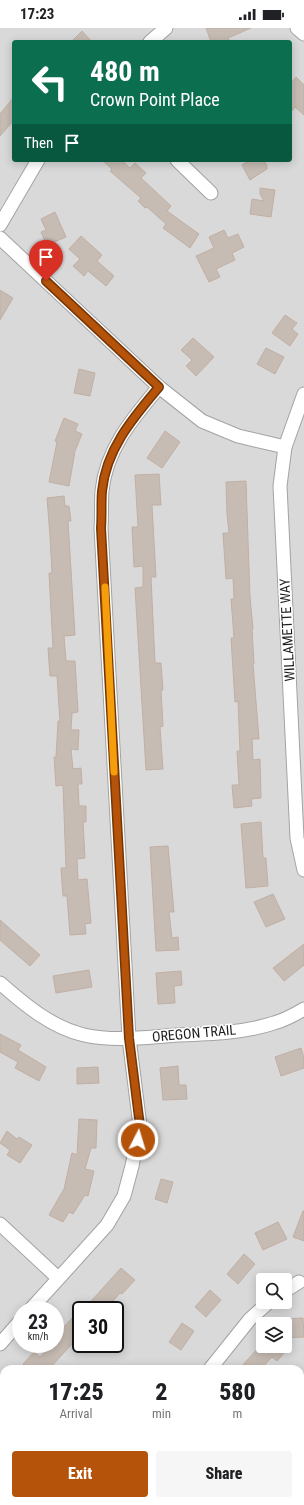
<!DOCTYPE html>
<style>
:root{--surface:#fff;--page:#f6f6f6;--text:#202124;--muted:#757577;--accent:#b45309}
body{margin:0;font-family:"Roboto Condensed",sans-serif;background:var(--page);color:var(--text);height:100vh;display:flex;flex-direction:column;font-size:15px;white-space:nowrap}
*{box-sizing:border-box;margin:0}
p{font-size:13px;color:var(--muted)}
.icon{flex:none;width:22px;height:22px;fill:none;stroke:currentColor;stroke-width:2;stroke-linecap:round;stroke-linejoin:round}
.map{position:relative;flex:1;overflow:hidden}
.drawer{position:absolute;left:0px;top:1337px;width:304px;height:140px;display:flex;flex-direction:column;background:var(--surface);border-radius:12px 12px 0 0;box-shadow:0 2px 10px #0003}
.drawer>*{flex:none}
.hud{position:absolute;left:12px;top:12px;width:280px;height:122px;border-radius:4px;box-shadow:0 2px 10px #0003;background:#0b6e4f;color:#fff;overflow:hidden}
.tools{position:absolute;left:256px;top:1245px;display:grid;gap:8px}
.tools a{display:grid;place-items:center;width:36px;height:36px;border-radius:4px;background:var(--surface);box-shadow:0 2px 10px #0003;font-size:20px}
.speed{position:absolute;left:12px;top:1273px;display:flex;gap:8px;font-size:20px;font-weight:700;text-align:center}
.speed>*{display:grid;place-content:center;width:52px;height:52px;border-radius:50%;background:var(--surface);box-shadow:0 2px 10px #0003;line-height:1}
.speed small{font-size:10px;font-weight:400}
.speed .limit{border:2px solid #111;border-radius:6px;background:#fff;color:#111}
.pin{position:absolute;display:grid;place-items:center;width:34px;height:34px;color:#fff;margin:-41px -17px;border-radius:50% 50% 50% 0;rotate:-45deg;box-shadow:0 0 4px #0007}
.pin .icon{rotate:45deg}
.me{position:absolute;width:44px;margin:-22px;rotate:5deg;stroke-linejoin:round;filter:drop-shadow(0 0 3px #0008)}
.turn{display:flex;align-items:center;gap:14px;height:84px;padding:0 12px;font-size:18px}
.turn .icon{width:52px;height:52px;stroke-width:2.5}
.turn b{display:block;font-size:28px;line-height:34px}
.then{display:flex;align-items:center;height:38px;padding:0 12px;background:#0003;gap:8px;font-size:15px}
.eta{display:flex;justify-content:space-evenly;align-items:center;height:68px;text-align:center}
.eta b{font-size:24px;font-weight:800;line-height:28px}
.primary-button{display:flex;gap:8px;margin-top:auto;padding:8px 12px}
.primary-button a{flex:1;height:46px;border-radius:4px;background:var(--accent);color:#fff;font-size:16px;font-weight:800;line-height:46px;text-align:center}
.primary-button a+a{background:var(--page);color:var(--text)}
.status{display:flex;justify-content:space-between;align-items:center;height:28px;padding:0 20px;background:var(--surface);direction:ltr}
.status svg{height:11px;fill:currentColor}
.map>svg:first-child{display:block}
</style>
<div class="status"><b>17:23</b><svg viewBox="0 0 49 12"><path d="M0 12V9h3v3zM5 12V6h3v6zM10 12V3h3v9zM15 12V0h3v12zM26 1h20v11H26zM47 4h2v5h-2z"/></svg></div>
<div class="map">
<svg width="304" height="1477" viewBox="0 0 304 1477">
<rect width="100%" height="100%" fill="#eeeae1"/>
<path fill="#dad9d9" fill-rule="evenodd" d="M0 0H304V1477H0ZM14 14H290V132H14ZM263 1252H285V1274H263ZM21 1282H55V1316H21ZM81 1282H115V1316H81ZM263 1296H285V1318H263ZM4 1341H300V1473H4Z"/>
<g fill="#c6bcb4" stroke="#c1afa3">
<polygon points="206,0 251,0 228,10 230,14 211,14"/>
<polygon points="82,3 92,14 71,14"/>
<polygon points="296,49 304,57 304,87 295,79 290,85 290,56"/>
<polygon points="14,69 14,92 0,108 0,86"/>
<polygon points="102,132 121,132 130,140 135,135 146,145 141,150 171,178 167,183 199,206 190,220 163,200 166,196 147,179 145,180 138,173 141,170 110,143 112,141"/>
<polygon points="250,132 264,132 267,138 267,141 250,152 242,137"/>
<polygon points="260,160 275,162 271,189 250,186 252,171 264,173 260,166"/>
<polygon points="55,184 66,209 47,217 41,204 46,202 41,191"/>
<polygon points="224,202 228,210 238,206 244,219 232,225 235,232 216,241 220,249 209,254 196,228 214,220 209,209"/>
<polygon points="81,208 102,227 97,233 114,248 106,258 88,243 84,248 73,238 80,231 69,221"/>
<polygon points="0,262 13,270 0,292"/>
<polygon points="285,287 297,295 292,301 298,306 290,318 272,305"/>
<polygon points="193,310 214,329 196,348 186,338 192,332 181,322"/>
<polygon points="266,320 284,329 275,346 257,336"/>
<polygon points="79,341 95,345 90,368 74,365"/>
<polygon points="64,390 78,396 75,403 82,406 75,423 69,458 49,454 57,414 55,413"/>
<polygon points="165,403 180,414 162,440 147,430"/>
<polygon points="159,446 161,477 152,477 156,549 151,549 155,635 161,635 163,662 161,662 163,698 160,699 163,741 146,742 135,560 143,559 143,538 134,539 132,499 138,499 135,447"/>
<polygon points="246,453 250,569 253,601 252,601 254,636 253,636 259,711 252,711 253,732 260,731 261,770 251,771 252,778 234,780 232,757 239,757 237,723 240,723 238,673 235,674 231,610 234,610 231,571 234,571 233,550 226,551 223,505 229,505 227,486 226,454"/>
<polygon points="64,468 65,478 69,478 71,493 68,493 75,607 64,608 66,633 75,633 78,684 72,685 71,702 79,702 78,722 71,721 73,741 81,740 82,756 78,756 79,778 86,778 86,794 83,794 85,830 77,831 78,852 87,851 91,895 85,896 86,906 70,907 67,868 63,868 61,840 66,840 63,757 56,758 54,729 56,729 58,693 60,693 57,648 50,648 48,620 53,620 49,545 52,545 50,508 47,470"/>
<polygon points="261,794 263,830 266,830 268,858 246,860 241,796"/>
<polygon points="168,818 174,884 169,884 172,910 178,909 179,922 156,923 150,819"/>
<polygon points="273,866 285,891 266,899 254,874"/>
<polygon points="0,892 40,927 30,938 0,912"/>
<polygon points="304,916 304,937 284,953 273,940"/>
<polygon points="89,942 92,959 56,965 53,948"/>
<polygon points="181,943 182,957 174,958 175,975 158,976 156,945"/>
<polygon points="0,1006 21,1017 18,1022 46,1039 39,1053 15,1040 18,1034 0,1024"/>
<polygon points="301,1020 304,1030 304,1040 281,1048 275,1029"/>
<polygon points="178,1038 179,1057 186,1057 187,1071 163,1072 160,1040"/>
<polygon points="98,1039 99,1055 77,1056 77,1040"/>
<polygon points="79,1091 97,1092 96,1120 91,1120 85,1141 94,1143 88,1168 85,1167 73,1186 69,1184 63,1194 49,1187 64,1161 72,1125 77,1127"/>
<polygon points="7,1103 17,1111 19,1109 32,1117 20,1135 7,1127 10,1122 0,1115"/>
<polygon points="161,1151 173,1154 167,1175 155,1171"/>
<polygon points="303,1183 304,1183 304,1213 293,1209"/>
<polygon points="278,1194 287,1211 263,1222 255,1205"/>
<polygon points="244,1226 255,1236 238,1256 227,1246"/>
<polygon points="121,1240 135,1252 122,1266 120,1265 105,1282 83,1282"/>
<polygon points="210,1262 221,1272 206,1289 195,1279"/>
<polygon points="81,1285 81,1306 49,1341 29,1341 23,1336 34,1324 40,1329 52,1316 55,1316 55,1309 72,1290 74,1292"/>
<polygon points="303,1290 304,1309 285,1310 285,1291"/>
<polygon points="182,1295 194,1303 181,1322 169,1314"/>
<polygon points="260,1318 277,1318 284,1325 277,1333 272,1329 261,1341 239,1341"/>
</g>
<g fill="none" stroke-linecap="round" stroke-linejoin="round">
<g stroke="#a3a3a3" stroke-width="15">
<g id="minor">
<polyline points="297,0 304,6"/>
<polyline points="150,14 166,0"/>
<polyline points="177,132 211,165"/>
<polyline points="0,197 38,132"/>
<polyline points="0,210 159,359 202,393 238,408 285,419"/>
<polyline points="304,366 285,419 280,458 297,810 304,842"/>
<path d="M0 955C25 977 51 999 84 1007 115 1014 147 1009 178 1007 209 1006 244 1005 274 995 285 992 294 987 304 981"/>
<polyline points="0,1196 58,1250"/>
<polyline points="285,1263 299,1254"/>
<path d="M30 1282 107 1197 124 1168 132 1138 140 1098 129 1010 101 500C102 488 101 475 102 463 106 421 133 390 159 359"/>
<polyline points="0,1316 21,1292"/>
<polyline points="210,1341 250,1291 269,1274"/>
<polyline points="0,1447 4,1449"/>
<polyline points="42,1473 49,1477"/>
<polyline points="142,1477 145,1473"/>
</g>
</g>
<use href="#minor" stroke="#fff" stroke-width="13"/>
</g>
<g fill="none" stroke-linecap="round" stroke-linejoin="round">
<g stroke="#753606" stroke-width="10">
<path id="route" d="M46 253 159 359C133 390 106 421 102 463 101 475 102 488 101 500L129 1010 140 1098 138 1112"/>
</g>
<use href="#route" stroke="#b45309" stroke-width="7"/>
<polyline stroke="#f59e0b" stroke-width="7" points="105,559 114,744"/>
</g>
<g text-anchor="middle" stroke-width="3" stroke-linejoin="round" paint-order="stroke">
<g font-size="14" fill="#1c1c1c" stroke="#fff">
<text transform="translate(287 602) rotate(-93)" y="5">WILLAMETTE WAY</text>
<text transform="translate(194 1005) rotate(-5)" y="5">OREGON TRAIL</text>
</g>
</g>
</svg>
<div class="tools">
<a><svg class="icon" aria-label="search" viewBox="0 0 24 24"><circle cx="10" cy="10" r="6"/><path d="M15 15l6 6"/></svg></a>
<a><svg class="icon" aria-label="layers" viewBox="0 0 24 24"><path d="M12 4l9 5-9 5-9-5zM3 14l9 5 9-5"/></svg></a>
</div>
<div class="speed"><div>23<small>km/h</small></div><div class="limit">30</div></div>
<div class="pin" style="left:46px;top:253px;background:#d93025"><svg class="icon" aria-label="arrive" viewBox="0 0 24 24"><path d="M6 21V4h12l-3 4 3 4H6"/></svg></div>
<svg class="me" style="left:138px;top:1112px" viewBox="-20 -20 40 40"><circle r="17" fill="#b45309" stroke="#fff" stroke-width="3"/><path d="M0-11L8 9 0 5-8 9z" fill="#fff"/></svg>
<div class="hud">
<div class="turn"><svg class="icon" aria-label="left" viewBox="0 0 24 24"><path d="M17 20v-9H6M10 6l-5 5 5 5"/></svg><div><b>480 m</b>Crown Point Place</div></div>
<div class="then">Then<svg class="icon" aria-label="arrive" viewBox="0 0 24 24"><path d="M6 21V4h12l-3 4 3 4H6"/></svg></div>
</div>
<section class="drawer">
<div class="eta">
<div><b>17:25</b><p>Arrival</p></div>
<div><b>2</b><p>min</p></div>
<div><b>580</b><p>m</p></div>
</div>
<div class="primary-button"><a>Exit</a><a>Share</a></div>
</section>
</div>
